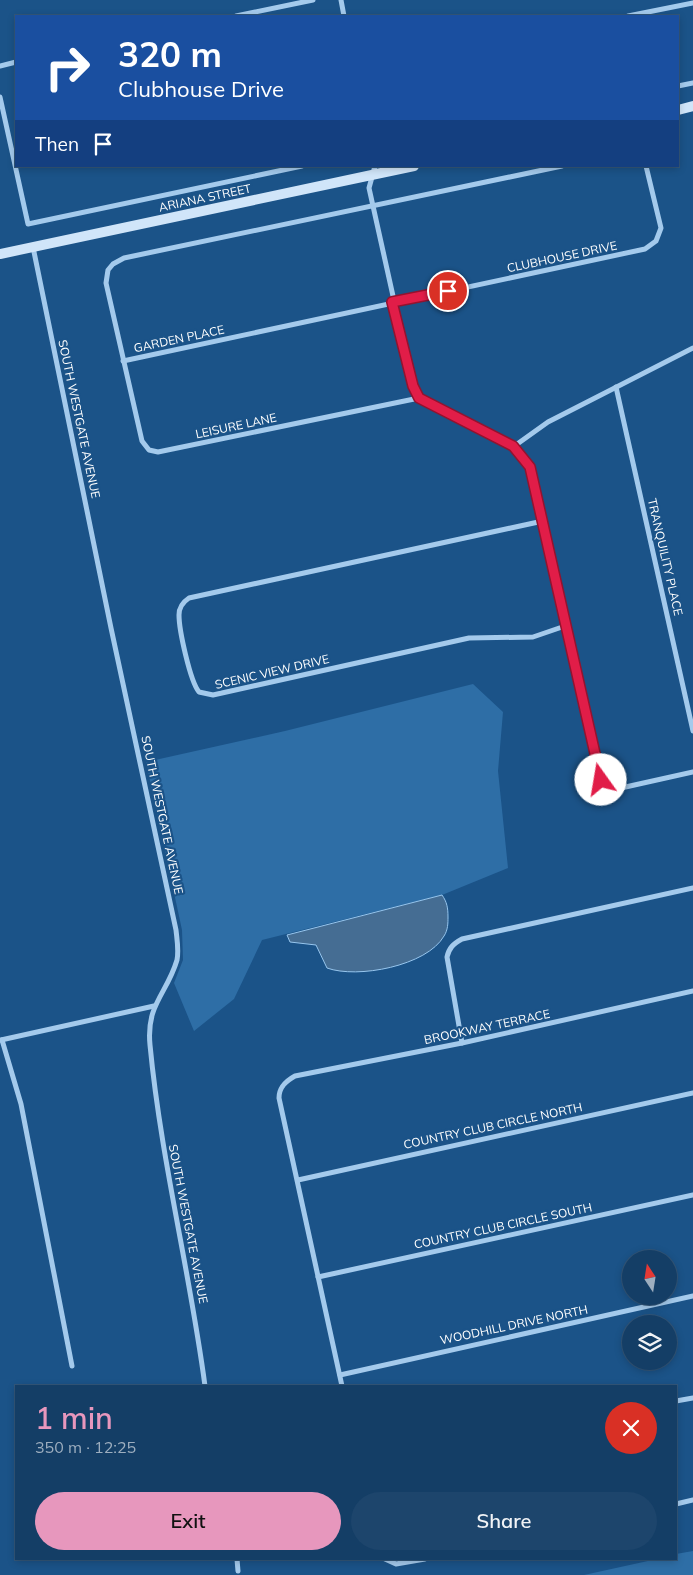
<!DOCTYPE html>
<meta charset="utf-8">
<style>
:root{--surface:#143e66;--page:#1d456c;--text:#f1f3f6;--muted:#9daebf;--line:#33577a;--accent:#e797bd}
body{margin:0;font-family:Mulish,sans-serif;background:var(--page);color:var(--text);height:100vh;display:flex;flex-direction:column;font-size:19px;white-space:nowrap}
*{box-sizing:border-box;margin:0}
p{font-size:16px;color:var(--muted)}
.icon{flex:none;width:28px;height:28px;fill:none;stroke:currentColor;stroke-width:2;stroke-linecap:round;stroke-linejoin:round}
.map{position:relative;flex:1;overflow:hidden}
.panel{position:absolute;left:15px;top:1385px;width:662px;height:175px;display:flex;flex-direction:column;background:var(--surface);border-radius:0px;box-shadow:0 2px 8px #0003,0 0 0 1px var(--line)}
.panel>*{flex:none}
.banner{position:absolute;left:15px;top:15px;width:664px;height:152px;border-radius:0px;box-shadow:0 2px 8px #0003,0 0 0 1px var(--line);background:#1a4fa0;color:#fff;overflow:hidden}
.needle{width:32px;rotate:348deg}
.buttons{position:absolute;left:622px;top:1250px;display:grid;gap:10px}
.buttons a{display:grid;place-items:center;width:55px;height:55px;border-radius:50%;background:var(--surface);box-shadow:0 2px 8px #0003,0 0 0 1px var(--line);font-size:25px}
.pin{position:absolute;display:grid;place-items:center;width:42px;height:42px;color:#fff;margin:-21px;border:2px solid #fff;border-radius:50%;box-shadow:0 1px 5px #0007}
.me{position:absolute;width:55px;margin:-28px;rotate:347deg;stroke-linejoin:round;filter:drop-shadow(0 0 4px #0008)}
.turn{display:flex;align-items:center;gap:18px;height:105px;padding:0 20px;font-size:22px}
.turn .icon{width:65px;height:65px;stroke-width:2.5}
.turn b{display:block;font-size:35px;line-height:42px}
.then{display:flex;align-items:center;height:48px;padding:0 20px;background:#0003;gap:10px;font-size:19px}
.round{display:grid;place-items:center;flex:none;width:52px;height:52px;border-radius:26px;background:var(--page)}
.head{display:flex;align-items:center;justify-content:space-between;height:85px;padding:0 20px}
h1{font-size:30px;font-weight:600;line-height:38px;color:var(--accent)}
.button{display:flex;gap:10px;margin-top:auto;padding:10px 20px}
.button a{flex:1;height:58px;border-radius:30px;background:var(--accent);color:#111;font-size:20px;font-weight:600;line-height:58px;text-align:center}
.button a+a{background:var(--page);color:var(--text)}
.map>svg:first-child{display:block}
</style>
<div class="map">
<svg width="693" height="1575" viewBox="0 0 693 1575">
<rect width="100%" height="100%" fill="#1b5388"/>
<g fill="#2e6ea6">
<polygon points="473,684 503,712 498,771 508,868 442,895 262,940 234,999 194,1031 174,983 183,960 182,930 146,762 285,731"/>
<polygon points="693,1551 693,1575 584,1575 657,1559 676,1559 676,1554"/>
</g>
<path fill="#456d93" stroke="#97c6ee" d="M442 895C447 902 448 908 448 917 448 923 448 930 444 936 427 966 357 979 327 968L316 945 290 942 287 935Z"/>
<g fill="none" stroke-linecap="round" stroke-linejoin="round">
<g stroke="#a4caec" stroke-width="5">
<polyline points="341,0 344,16"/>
<polyline points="236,16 313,0"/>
<polyline points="628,16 693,3"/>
<polyline points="0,66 16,62"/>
<polyline points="678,86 693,83"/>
<polyline points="0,97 28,224 302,166"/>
<polyline points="375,166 369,188 413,386 419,398 513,447 525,458 534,475 601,780 609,786 621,788 693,772"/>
<path d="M33 247 111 628 176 930C177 940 179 950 177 960 167 994 146 1004 150 1045 161 1160 190 1272 205 1386"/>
<polyline points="123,361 645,249 656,241 661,228 646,166"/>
<polyline points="616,387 693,731"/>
<polyline points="419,398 158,452 149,450 142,441 106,283 108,270 113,264 124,258 562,166"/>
<polyline points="513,447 548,422 693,348"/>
<path d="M543 521 189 598C183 602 179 607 179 615 179 630 190 681 199 692L213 695 469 638 533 637 568 625"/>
<polyline points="1,1040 154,1006"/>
<polyline points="2,1040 21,1104 72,1366"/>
<path d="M462 1043 447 957C449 948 453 944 462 939L693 888"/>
<polyline points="298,1180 693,1093"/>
<polyline points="318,1277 693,1195"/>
<polyline points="340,1375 693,1296"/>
<path d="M342 1386 279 1098C279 1087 286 1081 295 1076L462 1043 693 991"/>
<polyline points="676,1401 693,1398"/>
<polyline points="676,1504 693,1500"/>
<polyline points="237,1559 238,1571"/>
<polyline points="385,1559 396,1564 425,1559"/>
</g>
<g stroke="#d0e5f9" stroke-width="10">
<polyline points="678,110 693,106"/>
<polyline points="0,254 414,166"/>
</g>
</g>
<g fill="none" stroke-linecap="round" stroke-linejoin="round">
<g stroke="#92132f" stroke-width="12">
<polyline id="route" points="448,291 392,302 413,386 419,398 513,446 530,467 601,780"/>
</g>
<use href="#route" stroke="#e11d48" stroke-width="9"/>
</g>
<g text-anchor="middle" stroke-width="4.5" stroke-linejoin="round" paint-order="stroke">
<g font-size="12" fill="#fff" stroke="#1b5388">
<text transform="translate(205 198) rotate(-12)" y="4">ARIANA STREET</text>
<text transform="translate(562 257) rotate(-12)" y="4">CLUBHOUSE DRIVE</text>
<text transform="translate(179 339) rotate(-12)" y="4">GARDEN PLACE</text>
<text transform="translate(79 419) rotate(78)" y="4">SOUTH WESTGATE AVENUE</text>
<text transform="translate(236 426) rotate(-12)" y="4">LEISURE LANE</text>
<text transform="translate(665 557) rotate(77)" y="4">TRANQUILITY PLACE</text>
<text transform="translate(272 672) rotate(-13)" y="4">SCENIC VIEW DRIVE</text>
<text transform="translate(162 815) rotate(78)" y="4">SOUTH WESTGATE AVENUE</text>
<text transform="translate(487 1027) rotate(-12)" y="4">BROOKWAY TERRACE</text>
<text transform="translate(493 1126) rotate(-12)" y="4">COUNTRY CLUB CIRCLE NORTH</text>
<text transform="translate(188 1224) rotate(79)" y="4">SOUTH WESTGATE AVENUE</text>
<text transform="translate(503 1226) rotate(-12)" y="4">COUNTRY CLUB CIRCLE SOUTH</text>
<text transform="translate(514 1325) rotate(-12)" y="4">WOODHILL DRIVE NORTH</text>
</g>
</g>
</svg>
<div class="buttons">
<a><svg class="needle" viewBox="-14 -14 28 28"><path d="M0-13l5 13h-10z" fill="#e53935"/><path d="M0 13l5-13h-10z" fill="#9daebf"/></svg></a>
<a><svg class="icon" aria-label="layers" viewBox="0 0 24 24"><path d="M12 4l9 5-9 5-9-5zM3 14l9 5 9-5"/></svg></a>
</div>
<div class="pin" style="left:448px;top:291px;background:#d93025"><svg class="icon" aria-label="arrive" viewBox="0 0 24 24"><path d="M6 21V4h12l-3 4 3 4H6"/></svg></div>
<svg class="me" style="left:601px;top:780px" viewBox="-20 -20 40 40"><circle r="19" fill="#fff"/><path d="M0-13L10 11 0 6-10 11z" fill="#e11d48"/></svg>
<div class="banner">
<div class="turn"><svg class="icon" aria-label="right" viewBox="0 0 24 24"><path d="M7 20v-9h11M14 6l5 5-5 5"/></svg><div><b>320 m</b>Clubhouse Drive</div></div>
<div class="then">Then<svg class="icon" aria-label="arrive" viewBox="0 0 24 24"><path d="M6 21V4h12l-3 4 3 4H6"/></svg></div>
</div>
<section class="panel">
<div class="head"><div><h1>1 min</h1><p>350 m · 12:25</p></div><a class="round" style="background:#d93025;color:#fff"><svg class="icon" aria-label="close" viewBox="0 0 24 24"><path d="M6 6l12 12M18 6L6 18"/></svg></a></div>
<div class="button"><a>Exit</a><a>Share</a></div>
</section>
</div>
